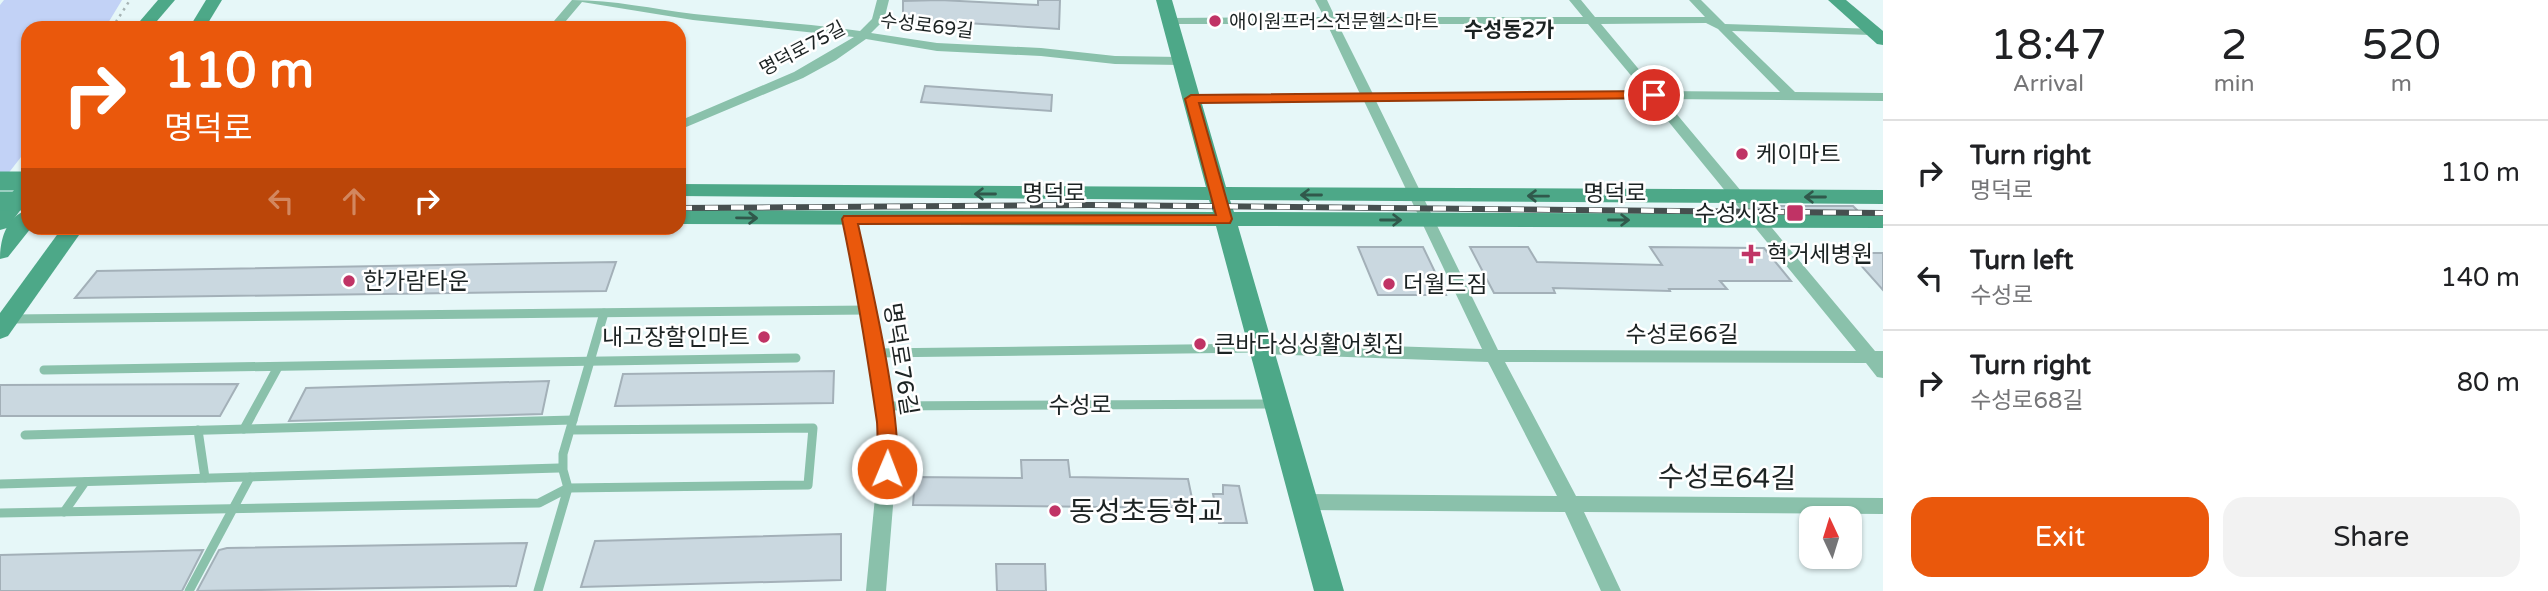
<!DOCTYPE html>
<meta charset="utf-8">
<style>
:root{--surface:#fff;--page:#f2f2f2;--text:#202124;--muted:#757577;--line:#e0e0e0;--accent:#ea580c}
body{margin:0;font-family:"Varela Round","Noto Sans KR",sans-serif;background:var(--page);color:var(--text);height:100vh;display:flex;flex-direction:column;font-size:26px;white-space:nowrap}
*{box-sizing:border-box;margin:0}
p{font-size:23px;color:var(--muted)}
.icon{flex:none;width:38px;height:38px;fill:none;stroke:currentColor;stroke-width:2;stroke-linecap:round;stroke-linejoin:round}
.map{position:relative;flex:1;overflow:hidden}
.side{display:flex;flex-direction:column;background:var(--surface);width:665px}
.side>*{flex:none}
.top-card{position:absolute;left:21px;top:21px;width:665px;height:214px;border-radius:21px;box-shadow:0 2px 5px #0004;background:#ea580c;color:#fff;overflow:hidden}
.needle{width:46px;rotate:356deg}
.tools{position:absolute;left:1799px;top:506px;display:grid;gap:14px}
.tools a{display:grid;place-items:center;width:63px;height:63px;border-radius:14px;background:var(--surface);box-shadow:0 2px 5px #0004;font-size:35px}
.pin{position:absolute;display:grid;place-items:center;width:60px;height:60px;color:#fff;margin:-30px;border:4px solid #fff;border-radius:50%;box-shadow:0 2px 7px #0007}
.me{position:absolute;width:77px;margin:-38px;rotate:1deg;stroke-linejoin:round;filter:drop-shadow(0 0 5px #0008)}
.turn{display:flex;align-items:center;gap:24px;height:147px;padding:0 28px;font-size:32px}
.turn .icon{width:91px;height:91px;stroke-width:2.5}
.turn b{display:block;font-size:49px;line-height:60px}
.lanes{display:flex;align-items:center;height:66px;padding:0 28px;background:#0003;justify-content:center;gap:35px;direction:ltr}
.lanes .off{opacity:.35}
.eta{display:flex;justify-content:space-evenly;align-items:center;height:119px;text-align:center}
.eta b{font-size:42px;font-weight:600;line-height:49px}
.action{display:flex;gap:14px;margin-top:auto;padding:14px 28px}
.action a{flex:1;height:80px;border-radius:21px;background:var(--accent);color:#fff;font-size:28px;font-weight:600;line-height:80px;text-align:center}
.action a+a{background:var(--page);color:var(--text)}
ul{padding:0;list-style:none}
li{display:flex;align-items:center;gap:21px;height:105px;padding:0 28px;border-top:2px solid var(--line)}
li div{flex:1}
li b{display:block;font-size:26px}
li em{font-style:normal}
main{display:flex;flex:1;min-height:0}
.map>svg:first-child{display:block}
</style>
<main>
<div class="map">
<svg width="1883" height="591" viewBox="0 0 1883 591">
<rect width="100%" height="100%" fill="#e6f7f8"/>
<polygon fill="#c2d2f6" points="4,0 122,0 105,28 28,28 28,148 0,184 0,5"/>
<g fill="#cad8e0" stroke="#a3b0b8" stroke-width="2">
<polygon points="940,0 1038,5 1038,0 1060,0 1059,29 903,19 903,1"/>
<polygon points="925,86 1052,95 1051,111 921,102"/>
<polygon points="1757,206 1853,206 1858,211 1761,211"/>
<polygon points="1358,247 1423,247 1446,295 1378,295"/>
<polygon points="1470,247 1528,247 1537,262 1662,265 1650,247 1764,248 1791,281 1720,281 1727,289 1669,289 1670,291 1553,288 1555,293 1494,293"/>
<polygon points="1850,253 1883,253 1883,290"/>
<polygon points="616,262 606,291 75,298 97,271"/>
<polygon points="834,371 833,403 615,406 623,374"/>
<polygon points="549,381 542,414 289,421 306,388"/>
<polygon points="238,384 220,416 0,416 0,385"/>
<polygon points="1021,460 1068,460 1070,477 1188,479 1194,508 913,505 915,477 1022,478"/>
<polygon points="1223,485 1239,486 1247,523 1219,523 1213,494 1223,494"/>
<polygon points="841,534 841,580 581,587 595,541"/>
<polygon points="527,543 516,586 197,591 219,550 227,548"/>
<polygon points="203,550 182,591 0,591 0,555"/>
<polygon points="996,564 1045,564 1046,591 997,591"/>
</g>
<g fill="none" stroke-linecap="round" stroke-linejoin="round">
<polyline stroke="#a6b3b4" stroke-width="2.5" stroke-dasharray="2.5 4.5" stroke-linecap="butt" points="112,28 130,0"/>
<g stroke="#8ac1ab" stroke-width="9">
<polyline points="11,319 869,310"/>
<polyline points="875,353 1257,348"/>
<polyline points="44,370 796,358"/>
<polyline points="883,406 1272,404"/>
<polyline points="244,429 278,367"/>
<polyline points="198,430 205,478"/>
<polyline points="570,430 813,428 808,485 568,488 563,470 563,454 604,313"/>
<polyline points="25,435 573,420"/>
<polyline points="0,484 559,468"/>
<polyline points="64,512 85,482"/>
<polyline points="0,513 539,503 568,488"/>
<polyline points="189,591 250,477"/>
<polyline points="538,591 568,488"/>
</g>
<g fill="#8ac1ab" fill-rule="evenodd">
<path d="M572 0C614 0 653 9 694 14 750 20 805 23 860 31L872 19 877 0H889L884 20 871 33 937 43 1041 48 1115 56 1181 57 1187 61 1181 65 1115 64 1041 56 937 51 866 39 836 60 803 78 679 130V121L794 72 854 37 693 20 582 2 560 28H548Z"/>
<path d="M1315 0H1327L1335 17H1583L1569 0H1581L1595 17H1705L1689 0H1701L1725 24 1876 29 1878 31 1872 35 1732 31 1795 92 1883 93V101L1664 99 1875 351H1883V378L1877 377 1866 363 1505 362 1576 496 1883 498V514L1584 512 1621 591H1601L1565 512 1304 510 1297 508 1295 502 1297 496 1304 494 1557 496 1488 362 1261 354 1255 352 1253 348 1255 344 1261 342 1482 349 1364 101 1191 103 1185 99 1191 95 1360 94 1327 24H1169L1163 21 1169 18 1324 17ZM1706 23 1718 29 1780 92 1657 91 1601 24ZM1338 24H1588L1644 91 1373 94ZM1650 99 1856 351 1498 350 1376 101Z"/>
<polygon points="849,214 856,219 877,310 898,445 886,591 866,591 880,445 861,310 842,219"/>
</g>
<g fill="#4da888" fill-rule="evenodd">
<polygon points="158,0 175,0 151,28 134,28"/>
<polygon points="206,0 222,0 205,28 189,28"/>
<polygon points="1156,0 1172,0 1226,187 1883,190 1883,204 1230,200 1234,212 1883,214 1883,228 1238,226 1344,591 1314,591 1216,226 679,224 679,210 1213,212 1209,200 679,196 679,184 1206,187"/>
<polygon points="1828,0 1846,0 1883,31 1883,45 1877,44"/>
<polygon points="28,180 28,200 7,228 0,230 0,208 21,181"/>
<path d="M28 210V228H31L8 257 0 259C0 240 6 216 28 210Z"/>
<polygon points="62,228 84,228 8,336 0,339 0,313"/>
</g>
<g stroke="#464f4f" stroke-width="6">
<g id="rail">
<polyline points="0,199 28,199"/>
<polyline points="679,208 1090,205 1883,213"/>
</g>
</g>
<use href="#rail" stroke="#fff" stroke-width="4.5" stroke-dasharray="13" stroke-linecap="butt"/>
<g stroke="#4da888" stroke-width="19">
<polyline points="0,181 28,181"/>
<polyline points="0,201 28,201"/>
</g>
</g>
<defs><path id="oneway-shaft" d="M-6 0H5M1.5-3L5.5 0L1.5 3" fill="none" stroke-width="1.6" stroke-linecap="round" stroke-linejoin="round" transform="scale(1.75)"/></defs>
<g stroke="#30584b">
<use href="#oneway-shaft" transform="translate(985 194) rotate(-180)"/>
<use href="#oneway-shaft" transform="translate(1311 195) rotate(180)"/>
<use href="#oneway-shaft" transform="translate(1538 196) rotate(-179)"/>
<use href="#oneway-shaft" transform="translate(1815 197) rotate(180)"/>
<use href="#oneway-shaft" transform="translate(747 218) rotate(1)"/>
<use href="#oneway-shaft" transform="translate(1391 220)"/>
<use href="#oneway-shaft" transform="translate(1619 220)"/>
</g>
<path fill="#ea580c" stroke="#983908" stroke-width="2" d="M1654 91 1658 92V98L1199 103 1232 219 1230 223 858 224C867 266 909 443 894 475L887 477 881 475C877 468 878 434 877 422 867 353 856 286 842 219L844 216 1216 215 1185 99 1191 95Z"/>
<g fill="#c03365" stroke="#fff" stroke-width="2.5">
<circle cx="1215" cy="21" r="7"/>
<circle cx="1742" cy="154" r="7"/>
<rect x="1786" y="204" width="18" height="18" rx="3.5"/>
<path d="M1747.5 243.5h7v7h7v7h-7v7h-7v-7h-7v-7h7z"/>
<circle cx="349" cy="281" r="7"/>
<circle cx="1389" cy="284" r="7"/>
<circle cx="764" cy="337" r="7"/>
<circle cx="1200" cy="344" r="7"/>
<circle cx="1055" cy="511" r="7"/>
</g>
<g text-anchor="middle" stroke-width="5" stroke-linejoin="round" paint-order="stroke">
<g font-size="19" fill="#1c2323" stroke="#fff" text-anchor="start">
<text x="1229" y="28">애이원프러스전문헬스마트</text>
</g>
<g font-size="19" fill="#1c2323" stroke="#fff">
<text transform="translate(927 25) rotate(7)" y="7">수성로69길</text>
<text transform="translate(802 48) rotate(-28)" y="7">명덕로75길</text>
</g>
<g font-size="21" font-weight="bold" fill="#1c2323" stroke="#fff">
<text x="1509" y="37">수성동2가</text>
</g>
<g font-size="23" fill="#1c2323" stroke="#fff" text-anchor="start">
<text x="1756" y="162">케이마트</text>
<text x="1779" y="221" text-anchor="end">수성시장</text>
<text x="1767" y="262">혁거세병원</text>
<text x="363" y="289">한가람타운</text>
<text x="1403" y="292">더월드짐</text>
<text x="750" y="345" text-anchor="end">내고장할인마트</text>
<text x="1214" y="352">큰바다싱싱활어횟집</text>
</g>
<g font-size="23" fill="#1c2323" stroke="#fff">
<text x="1054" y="201">명덕로</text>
<text x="1615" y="201">명덕로</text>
<text x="1682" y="342">수성로66길</text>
<text transform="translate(901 359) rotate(81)" y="8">명덕로76길</text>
<text x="1080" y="413">수성로</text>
</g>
<g font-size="28" fill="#1c2323" stroke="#fff">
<text transform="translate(1727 477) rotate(1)" y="10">수성로64길</text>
</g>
<g font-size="28" fill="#1c2323" stroke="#fff" text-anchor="start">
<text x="1069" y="521">동성초등학교</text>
</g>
</g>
</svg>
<div class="tools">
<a><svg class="needle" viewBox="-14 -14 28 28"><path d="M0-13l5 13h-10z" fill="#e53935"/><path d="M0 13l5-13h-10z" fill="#757577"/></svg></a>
</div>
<div class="pin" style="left:1654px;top:95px;background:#d93025"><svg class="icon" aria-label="arrive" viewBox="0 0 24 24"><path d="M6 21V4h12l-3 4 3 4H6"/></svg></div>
<svg class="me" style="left:887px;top:469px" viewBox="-20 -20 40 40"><circle r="17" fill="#ea580c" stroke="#fff" stroke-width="3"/><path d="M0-11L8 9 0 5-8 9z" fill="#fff"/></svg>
<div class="top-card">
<div class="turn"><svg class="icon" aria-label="right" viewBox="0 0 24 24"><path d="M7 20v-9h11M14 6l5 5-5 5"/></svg><div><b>110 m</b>명덕로</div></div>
<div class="lanes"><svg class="icon off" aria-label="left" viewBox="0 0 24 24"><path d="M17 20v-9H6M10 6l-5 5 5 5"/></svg><svg class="icon off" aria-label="ahead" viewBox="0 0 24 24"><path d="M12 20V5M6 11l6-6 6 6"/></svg><svg class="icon" aria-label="right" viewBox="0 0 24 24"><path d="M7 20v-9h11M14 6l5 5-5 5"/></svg></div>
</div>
</div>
<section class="side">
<div class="eta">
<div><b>18:47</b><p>Arrival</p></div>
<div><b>2</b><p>min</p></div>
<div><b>520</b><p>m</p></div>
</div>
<ul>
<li><svg class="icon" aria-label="right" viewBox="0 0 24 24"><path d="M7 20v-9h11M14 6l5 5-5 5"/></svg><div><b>Turn right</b><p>명덕로</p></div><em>110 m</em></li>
<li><svg class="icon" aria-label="left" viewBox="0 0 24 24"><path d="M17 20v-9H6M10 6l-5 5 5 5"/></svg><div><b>Turn left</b><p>수성로</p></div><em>140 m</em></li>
<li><svg class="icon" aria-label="right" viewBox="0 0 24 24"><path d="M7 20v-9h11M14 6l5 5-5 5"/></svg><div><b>Turn right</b><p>수성로68길</p></div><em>80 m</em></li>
</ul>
<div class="action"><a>Exit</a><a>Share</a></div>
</section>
</main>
